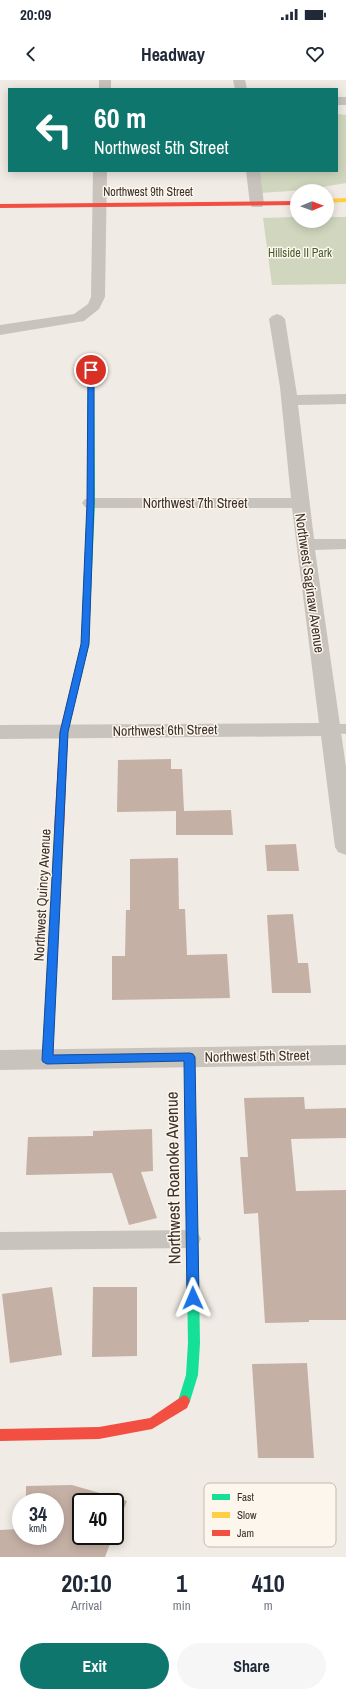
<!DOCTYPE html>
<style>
:root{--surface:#fff;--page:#f6f6f7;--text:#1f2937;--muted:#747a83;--accent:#0f766e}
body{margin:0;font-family:"Archivo Narrow",sans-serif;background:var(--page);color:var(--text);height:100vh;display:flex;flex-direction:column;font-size:15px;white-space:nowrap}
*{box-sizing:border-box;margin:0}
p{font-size:13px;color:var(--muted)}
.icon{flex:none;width:22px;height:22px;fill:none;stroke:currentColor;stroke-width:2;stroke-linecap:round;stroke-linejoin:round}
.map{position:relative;height:1477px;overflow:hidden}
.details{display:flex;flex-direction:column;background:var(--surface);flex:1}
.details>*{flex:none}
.hud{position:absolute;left:8px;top:8px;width:330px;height:84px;border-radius:0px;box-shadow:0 2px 10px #0003;background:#0f766e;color:#fff;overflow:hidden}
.needle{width:26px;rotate:89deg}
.fabs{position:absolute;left:290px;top:104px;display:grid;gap:8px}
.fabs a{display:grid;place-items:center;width:44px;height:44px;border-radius:50%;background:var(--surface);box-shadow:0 2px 10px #0003;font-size:20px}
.speed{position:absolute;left:12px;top:1413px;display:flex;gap:8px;font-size:20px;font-weight:700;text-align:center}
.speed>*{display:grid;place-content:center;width:52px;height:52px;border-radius:50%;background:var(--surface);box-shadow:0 2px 10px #0003;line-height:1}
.speed small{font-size:10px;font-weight:400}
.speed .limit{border:2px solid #111;border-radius:6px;background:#fff;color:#111}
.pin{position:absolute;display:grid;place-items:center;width:34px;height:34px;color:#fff;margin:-17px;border:2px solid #fff;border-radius:50%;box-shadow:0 1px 4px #0007}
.me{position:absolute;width:44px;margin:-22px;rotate:359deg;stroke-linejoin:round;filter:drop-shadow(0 0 3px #0008)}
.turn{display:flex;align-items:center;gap:14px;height:84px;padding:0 20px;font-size:18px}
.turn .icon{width:52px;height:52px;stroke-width:2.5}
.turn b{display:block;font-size:28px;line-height:34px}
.eta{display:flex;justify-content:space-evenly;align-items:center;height:68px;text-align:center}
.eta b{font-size:24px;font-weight:700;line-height:28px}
.primary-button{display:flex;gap:8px;margin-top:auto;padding:8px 20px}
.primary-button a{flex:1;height:46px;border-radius:24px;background:var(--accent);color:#fff;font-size:16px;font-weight:700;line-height:46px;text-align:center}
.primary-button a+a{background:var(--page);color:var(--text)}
.status{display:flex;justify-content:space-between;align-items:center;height:28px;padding:0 20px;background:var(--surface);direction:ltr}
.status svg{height:11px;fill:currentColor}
header{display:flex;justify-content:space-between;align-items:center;height:52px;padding:0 20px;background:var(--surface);font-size:18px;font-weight:700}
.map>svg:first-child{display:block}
</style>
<div class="status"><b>20:09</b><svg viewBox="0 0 49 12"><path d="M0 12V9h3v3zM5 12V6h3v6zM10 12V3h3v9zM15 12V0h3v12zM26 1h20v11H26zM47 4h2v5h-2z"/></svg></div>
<header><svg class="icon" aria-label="back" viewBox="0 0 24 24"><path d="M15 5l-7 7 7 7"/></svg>Headway<svg class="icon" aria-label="heart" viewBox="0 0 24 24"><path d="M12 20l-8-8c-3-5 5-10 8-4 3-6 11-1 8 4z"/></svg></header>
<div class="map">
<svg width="346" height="1477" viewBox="0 0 346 1477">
<rect width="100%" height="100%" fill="#f0ebe4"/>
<g fill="#d0d7be">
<polygon points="337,34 346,35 346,103 305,110 260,113 257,91 337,91"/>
<polygon points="297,137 297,141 327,141 327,137 346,137 346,204 272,205 263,138"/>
</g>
<g fill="#c5b0a5">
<polygon points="171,679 171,689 182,689 184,731 231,730 233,755 176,755 176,731 117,732 118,680"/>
<polygon points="296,764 299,791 267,791 265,765"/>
<polygon points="178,778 179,829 185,829 187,875 227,874 230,918 112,920 112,876 125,876 126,830 130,830 130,779"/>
<polygon points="293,834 298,883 308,883 311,913 272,913 267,835"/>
<polygon points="304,1017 305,1029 346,1028 346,1058 291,1059 296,1111 346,1110 346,1240 309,1240 309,1242 265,1243 258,1133 244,1134 240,1077 248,1077 244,1018"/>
<polygon points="152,1049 153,1091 141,1092 157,1138 129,1145 112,1093 26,1095 28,1057 93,1056 93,1051"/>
<polygon points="52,1207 62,1275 10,1283 2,1214"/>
<polygon points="93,1207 137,1207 137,1276 92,1277"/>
<polygon points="307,1283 314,1378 258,1378 252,1284"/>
<polygon points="72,1405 127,1421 115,1451 115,1422 81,1422 81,1456 113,1456 105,1477 0,1477 0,1450 21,1449 21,1456 55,1456 55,1422 26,1422 26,1406"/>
</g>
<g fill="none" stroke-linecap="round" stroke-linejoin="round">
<g fill="#c9c3bd" fill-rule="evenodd">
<polygon points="330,644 346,644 346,654 325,652 322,649 325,646"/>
<polygon points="191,1150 198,1153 201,1159 198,1165 191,1168 0,1170 0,1152"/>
</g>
<g fill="#c9c3bd" fill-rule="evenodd">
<rect x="99" y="0" width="12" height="9"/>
<polygon points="233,0 245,0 247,9 235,9"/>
<rect x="337" y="17" width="9" height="8"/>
<polygon points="93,91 107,91 105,217 99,229 84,241 0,255 0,245 74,234 88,224 91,217"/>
<polygon points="246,91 260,91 264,124 262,127 252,127 250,124"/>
<polygon points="277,234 282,236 285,239 297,315 346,314 346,324 298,325 314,459 346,459 346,469 315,470 346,687 346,775 338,772 335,767 321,656 0,659 0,645 319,643 292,428 91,428 85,427 82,423 85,419 91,418 291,418 280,307 269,239 272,236"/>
<polygon points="346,965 346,985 0,990 0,970"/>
</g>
<g fill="#16e098" fill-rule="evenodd">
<polygon points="91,273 94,275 95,423 90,537 86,539 82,537 87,423 88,275"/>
<polygon points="192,1140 196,1142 198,1145 200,1263 198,1295 190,1321 188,1325 184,1327 180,1325 178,1321 186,1295 188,1263 186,1145 188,1142"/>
</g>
<g fill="#ffcf43" fill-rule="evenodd">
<polygon points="346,118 346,122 327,123 327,119"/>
<polygon points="59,747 64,750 52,979 51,982 47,983 43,982 42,979 54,750"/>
<polygon points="190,973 194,974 195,977 198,1145 196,1148 192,1150 188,1148 186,1145 185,977 186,974"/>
</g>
<g fill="#f24e42" fill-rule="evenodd">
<polygon points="297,121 297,125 0,128 0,124"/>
<polygon points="83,535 89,535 90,537 89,564 68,651 64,750 59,753 54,750 60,651 81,564"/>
<polygon points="184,1315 188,1317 190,1321 187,1328 152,1349 99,1359 0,1361 0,1349 99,1347 150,1338"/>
</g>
</g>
<polygon fill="#1a73e8" stroke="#114b97" points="91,288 94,290 94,423 89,564 68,652 53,975 190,973 193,974 195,977 199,1218 197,1222 193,1223 189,1222 187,1218 184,981 47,984 43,982 42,980 60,652 81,564 87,423 88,290"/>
<g text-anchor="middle" stroke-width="3" stroke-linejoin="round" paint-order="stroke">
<g font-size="12" fill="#3b312a" stroke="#fcf6ed">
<text x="148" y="116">Northwest 9th Street</text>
</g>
<g font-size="12" fill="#465c2b" stroke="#fcf6ed">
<text x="300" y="177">Hillside II Park</text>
</g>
<g font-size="14" fill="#3b312a" stroke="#fcf6ed">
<text x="195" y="428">Northwest 7th Street</text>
<text transform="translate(310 503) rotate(82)" y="5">Northwest Saginaw Avenue</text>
<text transform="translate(165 650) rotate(-1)" y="5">Northwest 6th Street</text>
<text transform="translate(42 815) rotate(-87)" y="5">Northwest Quincy Avenue</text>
<text transform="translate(257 976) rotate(-1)" y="5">Northwest 5th Street</text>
</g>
<g font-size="17" fill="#3b312a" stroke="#fcf6ed">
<text transform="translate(173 1098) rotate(-91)" y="6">Northwest Roanoke Avenue</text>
</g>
</g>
<rect x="204" y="1403" width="132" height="64" rx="6" fill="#fcf6ed" stroke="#c2bbb2" stroke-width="1"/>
<rect x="212" y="1414" width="18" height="6" fill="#16e098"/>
<rect x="212" y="1432" width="18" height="6" fill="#ffcf43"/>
<rect x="212" y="1450" width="18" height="6" fill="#f24e42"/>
<g font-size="11" fill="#3b312a">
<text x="237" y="1421">Fast</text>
<text x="237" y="1439">Slow</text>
<text x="237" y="1457">Jam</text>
</g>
</svg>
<div class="fabs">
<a><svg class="needle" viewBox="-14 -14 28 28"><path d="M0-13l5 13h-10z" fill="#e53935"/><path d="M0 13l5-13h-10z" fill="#747a83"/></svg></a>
</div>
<div class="speed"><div>34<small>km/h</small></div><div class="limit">40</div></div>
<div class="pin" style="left:91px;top:290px;background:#d93025"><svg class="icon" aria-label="arrive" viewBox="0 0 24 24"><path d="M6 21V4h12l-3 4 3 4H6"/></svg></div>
<svg class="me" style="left:193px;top:1218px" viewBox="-20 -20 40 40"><path d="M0-17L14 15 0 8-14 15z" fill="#1a73e8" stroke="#fff" stroke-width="4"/></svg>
<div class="hud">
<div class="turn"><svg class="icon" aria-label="left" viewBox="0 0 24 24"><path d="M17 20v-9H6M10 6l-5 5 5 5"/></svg><div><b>60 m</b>Northwest 5th Street</div></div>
</div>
</div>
<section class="details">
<div class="eta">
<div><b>20:10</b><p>Arrival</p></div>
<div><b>1</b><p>min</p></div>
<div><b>410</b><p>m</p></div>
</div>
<div class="primary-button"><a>Exit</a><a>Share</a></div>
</section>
